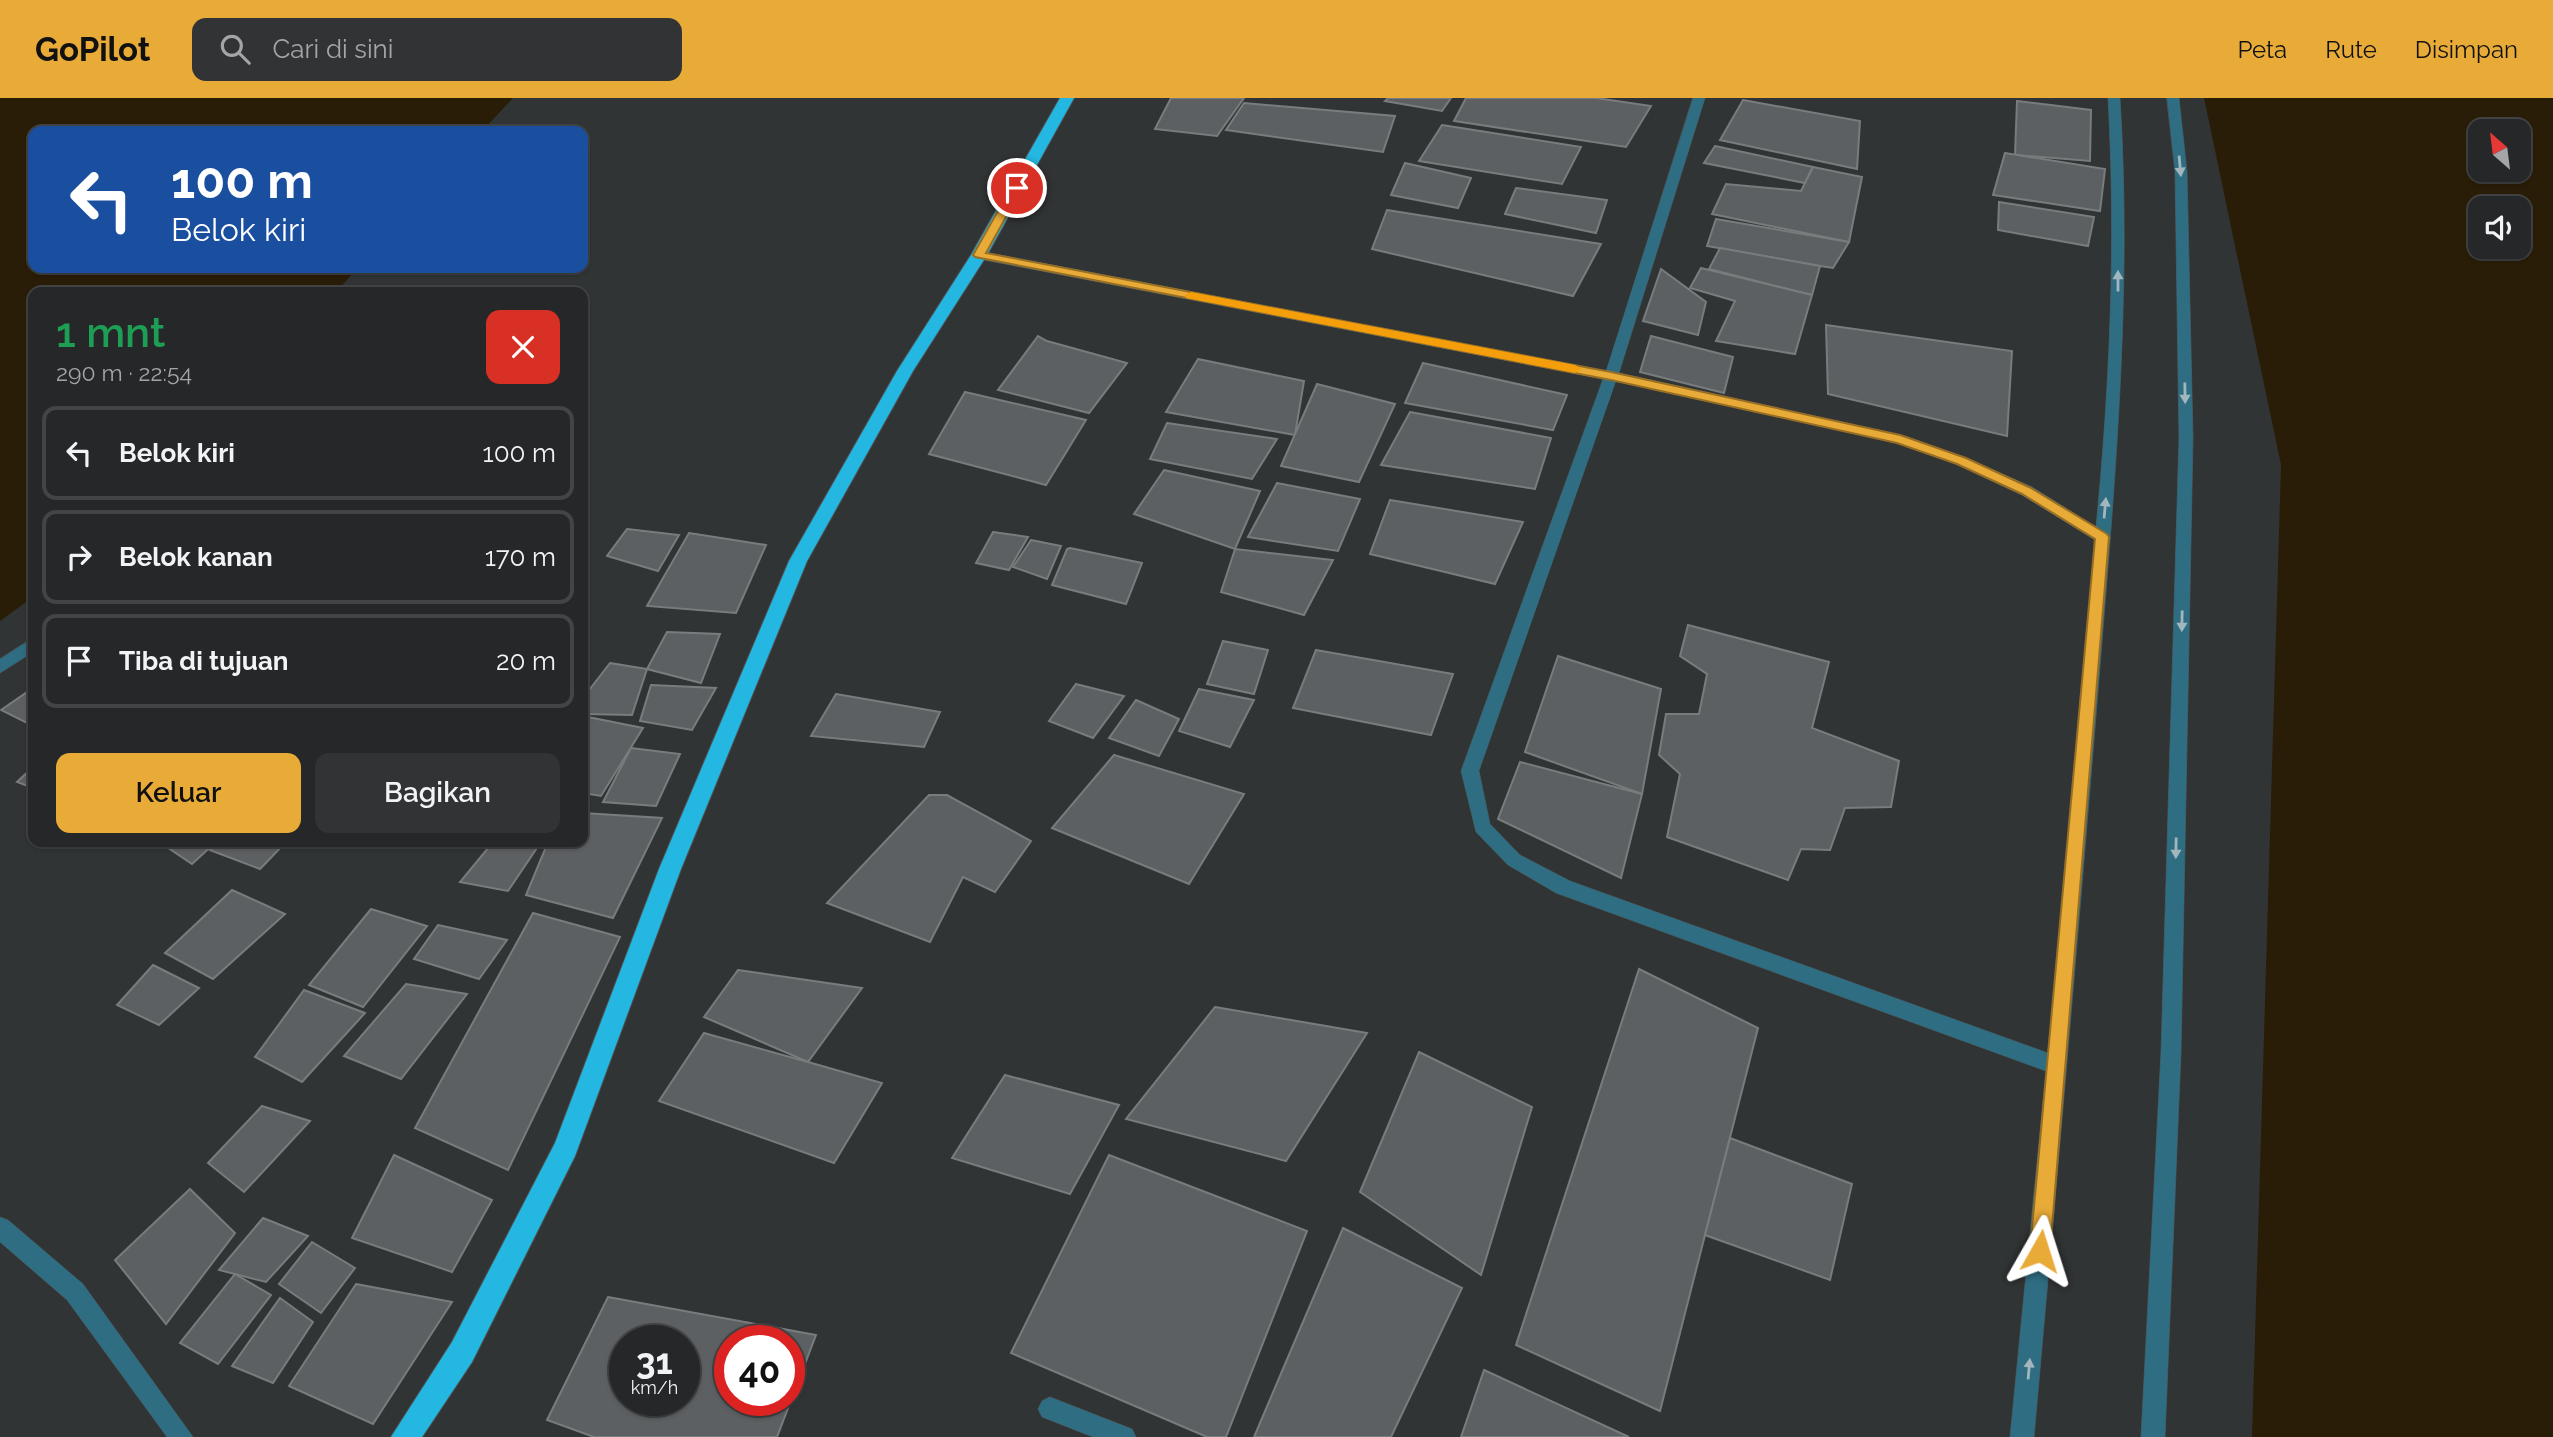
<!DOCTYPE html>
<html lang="id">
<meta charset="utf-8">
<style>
:root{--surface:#252728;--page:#313334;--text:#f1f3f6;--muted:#a3a5a8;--line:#424445;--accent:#e9ab38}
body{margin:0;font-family:Raleway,sans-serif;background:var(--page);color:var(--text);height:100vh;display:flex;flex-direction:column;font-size:26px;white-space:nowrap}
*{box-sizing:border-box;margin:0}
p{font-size:23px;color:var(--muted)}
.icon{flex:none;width:38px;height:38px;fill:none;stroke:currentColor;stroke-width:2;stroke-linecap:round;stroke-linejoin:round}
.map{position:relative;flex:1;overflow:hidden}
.details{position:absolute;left:28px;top:189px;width:560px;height:560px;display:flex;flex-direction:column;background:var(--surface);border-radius:14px;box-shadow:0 2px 5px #0004,0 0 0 2px var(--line)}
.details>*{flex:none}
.guide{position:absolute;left:28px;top:28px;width:560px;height:147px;border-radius:14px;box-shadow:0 2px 5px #0004,0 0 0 2px var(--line);background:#1a4fa0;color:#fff;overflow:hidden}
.needle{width:46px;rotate:332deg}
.controls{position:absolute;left:2468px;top:21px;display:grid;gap:14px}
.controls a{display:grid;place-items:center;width:63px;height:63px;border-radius:14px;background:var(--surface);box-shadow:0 2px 5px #0004,0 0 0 2px var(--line);font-size:35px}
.speed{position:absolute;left:609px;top:1227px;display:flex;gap:14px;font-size:35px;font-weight:700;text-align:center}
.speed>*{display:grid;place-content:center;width:91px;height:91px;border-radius:50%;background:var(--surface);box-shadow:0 2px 5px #0004,0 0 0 2px var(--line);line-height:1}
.speed small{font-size:18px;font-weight:400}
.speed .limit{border:10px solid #d22;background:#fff;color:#111}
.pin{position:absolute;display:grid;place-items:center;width:60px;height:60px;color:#fff;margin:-30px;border:4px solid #fff;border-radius:50%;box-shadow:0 2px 7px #0007}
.me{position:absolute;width:77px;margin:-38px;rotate:6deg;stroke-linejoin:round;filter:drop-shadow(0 0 5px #0008)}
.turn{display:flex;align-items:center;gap:24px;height:147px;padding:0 28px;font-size:32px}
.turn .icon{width:91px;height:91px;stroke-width:2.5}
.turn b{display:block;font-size:49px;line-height:60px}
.round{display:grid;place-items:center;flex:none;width:74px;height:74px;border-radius:14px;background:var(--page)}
.overview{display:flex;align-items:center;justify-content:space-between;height:119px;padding:0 28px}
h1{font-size:42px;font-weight:600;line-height:52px;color:#1e9e55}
.cta{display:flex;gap:14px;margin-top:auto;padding:14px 28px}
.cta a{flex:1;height:80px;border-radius:14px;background:var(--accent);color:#111;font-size:28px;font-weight:600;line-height:80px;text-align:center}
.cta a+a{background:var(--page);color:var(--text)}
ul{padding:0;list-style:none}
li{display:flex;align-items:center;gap:21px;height:94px;margin:0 14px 10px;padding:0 14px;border:4px solid var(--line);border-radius:14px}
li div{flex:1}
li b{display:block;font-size:26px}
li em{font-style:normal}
header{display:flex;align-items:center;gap:42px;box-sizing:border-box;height:98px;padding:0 35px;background:var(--accent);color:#111}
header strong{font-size:33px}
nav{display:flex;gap:38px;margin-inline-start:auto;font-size:24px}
.search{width:490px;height:63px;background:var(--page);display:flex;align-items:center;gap:18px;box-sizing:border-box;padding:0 24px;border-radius:14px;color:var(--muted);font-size:26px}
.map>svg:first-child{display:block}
</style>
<header>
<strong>GoPilot</strong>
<div class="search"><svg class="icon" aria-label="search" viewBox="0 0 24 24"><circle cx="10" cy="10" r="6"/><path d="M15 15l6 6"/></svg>Cari di sini</div>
<nav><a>Peta</a><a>Rute</a><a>Disimpan</a></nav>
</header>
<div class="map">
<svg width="2553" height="1339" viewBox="0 0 2553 1339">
<rect width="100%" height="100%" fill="#313435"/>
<g fill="#2a1d07" fill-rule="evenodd">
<polygon points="0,0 513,0 482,33 33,33 33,170 358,170 336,194 33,194 33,499 0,523"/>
<path d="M2204 0H2553V1339H2252L2281 367ZM2480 33H2518V72H2480ZM2480 110H2518V149H2480Z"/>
</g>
<g fill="#5d6062" stroke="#797c7d" stroke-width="2" fill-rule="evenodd">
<polygon points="1171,0 1244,0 1217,38 1155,31"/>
<polygon points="1388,0 1451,0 1442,13 1385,3"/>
<polygon points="1466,0 1596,0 1651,8 1626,49 1454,23"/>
<polygon points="1743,2 1860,23 1857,71 1720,42"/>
<polygon points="2017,3 2091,12 2090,63 2015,57"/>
<polygon points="1244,5 1395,18 1383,54 1226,32"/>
<polygon points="1442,27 1581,49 1562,86 1419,63"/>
<polygon points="1715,48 1813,69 1805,85 1704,65"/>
<polygon points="2005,55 2105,71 2100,113 1993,97"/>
<polygon points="1405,65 1471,80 1458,110 1391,97"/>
<polygon points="1813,69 1862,79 1849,144 1712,116 1726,86 1801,93"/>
<polygon points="1516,90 1607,102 1596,135 1505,116"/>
<polygon points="1999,104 2094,119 2088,148 1998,132"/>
<polygon points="1387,112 1601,146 1573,198 1372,151"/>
<polygon points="1716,121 1849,144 1833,170 1820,168 1707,148"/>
<polygon points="1720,150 1820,168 1812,197 1709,171"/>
<polygon points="1701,170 1812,197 1795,256 1716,243 1735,203 1690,190"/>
<polygon points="1661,171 1706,204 1698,237 1643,223"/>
<polygon points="1826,227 2012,253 2007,338 1828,296"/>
<polygon points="1038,238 1047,243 1127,265 1089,315 998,292"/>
<polygon points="1651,238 1733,259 1724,295 1640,274"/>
<polygon points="1198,261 1304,283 1295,337 1166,314"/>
<polygon points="1423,265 1567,297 1553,332 1405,305"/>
<polygon points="1317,286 1395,306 1359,384 1281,368"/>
<polygon points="965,294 1086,322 1046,387 929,356"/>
<polygon points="1410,314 1551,340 1535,391 1381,367"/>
<polygon points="1167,325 1277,341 1252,381 1150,361"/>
<polygon points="1164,372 1260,393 1235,451 1134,416"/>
<polygon points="1277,385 1360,401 1338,453 1248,439"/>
<polygon points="1390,402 1523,424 1495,486 1370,456"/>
<polygon points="627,431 679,437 658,473 607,458"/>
<polygon points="993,434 1028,439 1009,472 976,465"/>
<polygon points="689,435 766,447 736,515 647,508"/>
<polygon points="1031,442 1061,448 1047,481 1013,469"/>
<polygon points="1070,450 1142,465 1126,506 1052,487 1067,451"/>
<polygon points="1235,451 1333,462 1304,517 1221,494"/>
<polygon points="1688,527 1829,564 1812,630 1899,663 1891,709 1845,710 1830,752 1801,751 1788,782 1667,739 1680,676 1659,657 1666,616 1699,616 1707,576 1680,558"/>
<polygon points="667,534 720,536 701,585 647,571"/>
<polygon points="1223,543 1268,552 1254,596 1207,586"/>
<polygon points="1316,552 1453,576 1431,637 1293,610"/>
<polygon points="1558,558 1661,591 1642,696 1525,654"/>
<polygon points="610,565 647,571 632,617 583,616 583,600"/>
<polygon points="1076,586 1124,598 1093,640 1049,623"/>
<polygon points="651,587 716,590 692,632 640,623"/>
<polygon points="33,590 33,628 1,612"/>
<polygon points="1199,591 1254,602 1230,649 1179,633"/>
<polygon points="836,596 940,614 924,649 811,638"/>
<polygon points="1136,602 1179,621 1159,658 1109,640"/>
<polygon points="583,618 643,630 601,698 583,695"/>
<polygon points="631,650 680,656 656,708 603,704"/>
<polygon points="1114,657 1244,696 1189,786 1052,730"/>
<polygon points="1520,664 1642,696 1621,780 1498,721"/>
<polygon points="33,669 33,690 17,684"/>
<polygon points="929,697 947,697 1031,743 995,794 963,779 930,844 827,805"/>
<polygon points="583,715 662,720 613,820 526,797 548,744 583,744"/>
<polygon points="167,744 216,744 192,766 164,747"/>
<polygon points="218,744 286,744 260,771 210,752"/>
<polygon points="493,744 541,744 508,793 460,784"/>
<polygon points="232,792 285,816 213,881 165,855"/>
<polygon points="371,811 427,828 363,909 309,887"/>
<polygon points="533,815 620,839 508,1072 415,1030"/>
<polygon points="438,827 507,842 479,881 414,861"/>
<polygon points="153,867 199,890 159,927 117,907"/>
<polygon points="1639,871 1758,930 1660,1313 1516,1247"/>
<polygon points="738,872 862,890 808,964 704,919"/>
<polygon points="406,886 467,896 401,981 344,958"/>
<polygon points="304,892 365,915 302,984 255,959"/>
<polygon points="1215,909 1367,935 1286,1063 1126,1021"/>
<polygon points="704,935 808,964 882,985 834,1065 659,1003"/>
<polygon points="1419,954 1532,1009 1481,1177 1360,1094"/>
<polygon points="1005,977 1119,1007 1070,1096 952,1060"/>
<polygon points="262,1008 310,1023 244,1094 208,1065"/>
<polygon points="1730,1040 1852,1086 1830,1182 1705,1137"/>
<polygon points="394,1057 492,1102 452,1174 352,1140"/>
<polygon points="1109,1057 1307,1133 1226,1339 1207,1339 1011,1255"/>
<polygon points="190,1091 235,1135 166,1226 115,1162"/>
<polygon points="263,1120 308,1138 266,1184 219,1172"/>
<polygon points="1343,1130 1462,1190 1391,1339 1254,1339"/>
<polygon points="312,1144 355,1170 321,1215 279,1186"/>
<polygon points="235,1176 271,1197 218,1266 180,1245"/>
<polygon points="356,1186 452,1204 373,1326 289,1288"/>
<path d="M608 1199 816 1237 777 1339H594L547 1322ZM625 1242H684V1302H625ZM730 1242H789V1302H730Z"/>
<polygon points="280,1200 313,1224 273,1285 232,1268"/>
<polygon points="1484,1272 1629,1339 1461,1339"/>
</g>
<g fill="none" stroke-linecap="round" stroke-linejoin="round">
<g stroke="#4e5152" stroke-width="1">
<g id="minor">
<path d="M1693 0H1705L1619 275 1905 338 1966 360 2032 389 2096 429C2110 286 2116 144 2108 0H2120C2133 203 2113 404 2097 606 2077 851 2056 1094 2034 1339H2010L2046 973 1556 795 1508 767 1476 734 1461 673 1603 281 979 161 973 157 979 153 1606 273ZM1616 283 1897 345 1956 366 2022 397 2095 442 2048 955 1570 783 1520 757 1490 726 1479 673Z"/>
<polygon points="2167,0 2179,0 2187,74 2193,340 2181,954 2165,1339 2141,1339 2161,954 2179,340 2175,74"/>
<polygon points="33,540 33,554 0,575 0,561"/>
<polygon points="0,1119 8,1122 83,1186 193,1339 167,1339 67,1202 0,1144"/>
<polygon points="1050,1299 1132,1331 1136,1339 1093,1339 1042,1319 1038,1311 1042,1303"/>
</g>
</g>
<g stroke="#4e5152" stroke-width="2">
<polygon id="highway" points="1060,0 1074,0 987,157 913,273 807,463 681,771 575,1058 472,1264 422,1339 391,1339 452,1244 555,1045 659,771 789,463 897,273 971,157"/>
</g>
<use href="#minor" fill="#2e6d82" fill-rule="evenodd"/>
<use href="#highway" fill="#23b7e1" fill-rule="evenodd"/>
</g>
<defs><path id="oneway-solid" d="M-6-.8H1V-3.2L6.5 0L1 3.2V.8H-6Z" transform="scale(1.75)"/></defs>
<g fill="#a2b6bd">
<use href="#oneway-solid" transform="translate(2180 68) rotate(85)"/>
<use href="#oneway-solid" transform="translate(2118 183) rotate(-90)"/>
<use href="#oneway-solid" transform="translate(2185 295) rotate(89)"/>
<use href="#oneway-solid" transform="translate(2105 410) rotate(-85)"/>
<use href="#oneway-solid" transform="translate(2182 523) rotate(91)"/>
<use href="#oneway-solid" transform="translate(2176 750) rotate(91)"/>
<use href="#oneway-solid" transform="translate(2029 1271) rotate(-85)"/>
</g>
<polygon fill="#e9ab38" stroke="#976f24" stroke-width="2" points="1017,86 1022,90 986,155 1611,274 1900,337 1966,360 2031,390 2107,436 2109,439 2050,1153 2047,1160 2040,1163 2033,1160 2030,1153 2095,441 2022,396 1957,366 1897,345 1611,282 975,159 973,157 1011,90"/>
<polygon fill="#f59e0b" points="1191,194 1575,267 1582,271 1575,275 1186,200 1185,197"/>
</svg>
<div class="controls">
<a><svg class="needle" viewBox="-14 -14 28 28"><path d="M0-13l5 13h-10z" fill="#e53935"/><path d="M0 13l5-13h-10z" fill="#a3a5a8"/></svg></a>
<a><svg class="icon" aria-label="sound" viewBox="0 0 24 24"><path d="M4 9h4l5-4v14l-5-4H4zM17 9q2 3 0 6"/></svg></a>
</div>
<div class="speed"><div>31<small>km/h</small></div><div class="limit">40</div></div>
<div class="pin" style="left:1017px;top:90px;background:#d93025"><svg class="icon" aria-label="arrive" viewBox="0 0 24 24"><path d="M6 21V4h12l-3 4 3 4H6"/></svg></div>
<svg class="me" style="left:2040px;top:1153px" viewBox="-20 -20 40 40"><path d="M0-17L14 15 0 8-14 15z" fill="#e9ab38" stroke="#fff" stroke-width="4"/></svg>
<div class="guide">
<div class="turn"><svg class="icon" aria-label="left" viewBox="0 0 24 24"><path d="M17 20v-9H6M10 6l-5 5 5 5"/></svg><div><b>100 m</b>Belok kiri</div></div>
</div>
<section class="details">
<div class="overview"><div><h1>1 mnt</h1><p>290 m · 22:54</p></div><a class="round" style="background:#d93025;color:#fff"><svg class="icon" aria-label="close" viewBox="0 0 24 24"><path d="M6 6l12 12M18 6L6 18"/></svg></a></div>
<ul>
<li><svg class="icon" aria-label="left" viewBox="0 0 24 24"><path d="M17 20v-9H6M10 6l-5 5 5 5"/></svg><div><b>Belok kiri</b></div><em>100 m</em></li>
<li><svg class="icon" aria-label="right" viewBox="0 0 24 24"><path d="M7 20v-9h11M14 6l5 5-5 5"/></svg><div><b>Belok kanan</b></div><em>170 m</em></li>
<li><svg class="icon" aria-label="arrive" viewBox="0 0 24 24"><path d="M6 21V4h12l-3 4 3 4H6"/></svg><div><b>Tiba di tujuan</b></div><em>20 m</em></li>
</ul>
<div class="cta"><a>Keluar</a><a>Bagikan</a></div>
</section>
</div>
